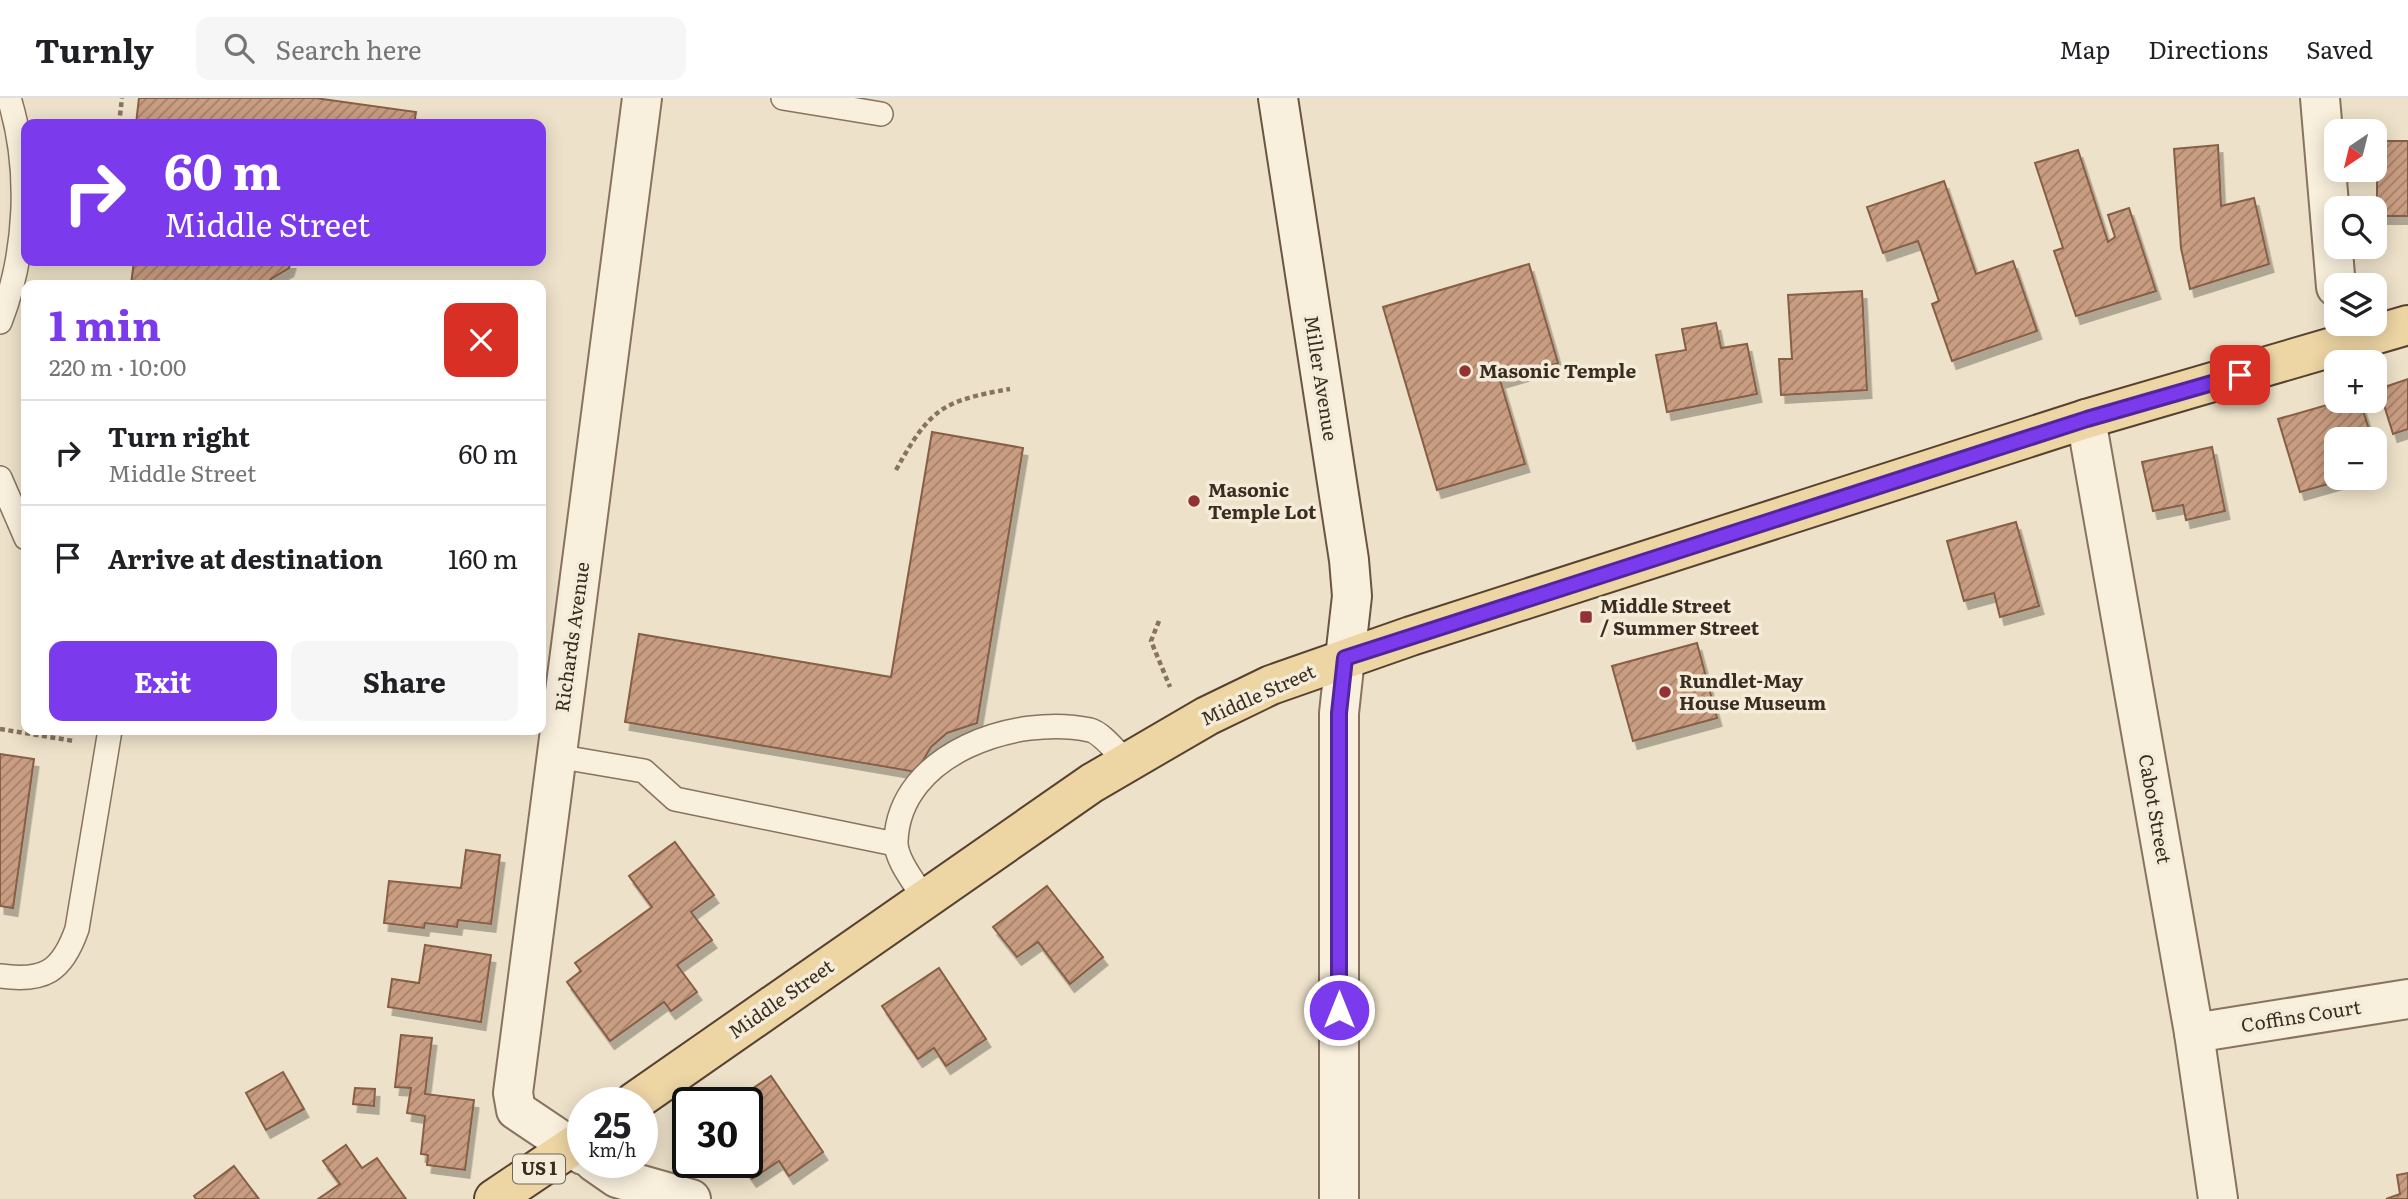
<!DOCTYPE html>
<meta charset="utf-8">
<style>
:root{--surface:#fff;--page:#f6f6f6;--text:#202124;--muted:#757577;--line:#e0e0e0;--accent:#7c3aed}
body{margin:0;font-family:Literata,serif;background:var(--page);color:var(--text);height:100vh;display:flex;flex-direction:column;font-size:26px;white-space:nowrap}
*{box-sizing:border-box;margin:0}
p{font-size:23px;color:var(--muted)}
.icon{flex:none;width:38px;height:38px;fill:none;stroke:currentColor;stroke-width:2;stroke-linecap:round;stroke-linejoin:round}
.map{position:relative;flex:1;overflow:hidden}
.drawer{position:absolute;left:21px;top:182px;width:525px;height:455px;display:flex;flex-direction:column;background:var(--surface);border-radius:14px;box-shadow:0 4px 18px #0003}
.drawer>*{flex:none}
.guide{position:absolute;left:21px;top:21px;width:525px;height:147px;border-radius:14px;box-shadow:0 4px 18px #0003;background:#7c3aed;color:#fff;overflow:hidden}
.needle{width:46px;rotate:215deg}
.buttons{position:absolute;left:2324px;top:21px;display:grid;gap:14px}
.buttons a{display:grid;place-items:center;width:63px;height:63px;border-radius:14px;background:var(--surface);box-shadow:0 4px 18px #0003;font-size:35px}
.speed{position:absolute;left:567px;top:989px;display:flex;gap:14px;font-size:35px;font-weight:700;text-align:center}
.speed>*{display:grid;place-content:center;width:91px;height:91px;border-radius:50%;background:var(--surface);box-shadow:0 4px 18px #0003;line-height:1}
.speed small{font-size:18px;font-weight:400}
.speed .limit{border:4px solid #111;border-radius:10px;background:#fff;color:#111}
.pin{position:absolute;display:grid;place-items:center;width:60px;height:60px;color:#fff;margin:-30px;border-radius:14px;box-shadow:0 4px 10px #0006}
.me{position:absolute;width:77px;margin:-38px;rotate:0deg;stroke-linejoin:round;filter:drop-shadow(0 0 5px #0008)}
.turn{display:flex;align-items:center;gap:24px;height:147px;padding:0 28px;font-size:32px}
.turn .icon{width:91px;height:91px;stroke-width:2.5}
.turn b{display:block;font-size:49px;line-height:60px}
.round{display:grid;place-items:center;flex:none;width:74px;height:74px;border-radius:14px;background:var(--page)}
.head{display:flex;align-items:center;justify-content:space-between;height:119px;padding:0 28px}
h1{font-size:42px;font-weight:700;line-height:52px;color:var(--accent)}
.button{display:flex;gap:14px;margin-top:auto;padding:14px 28px}
.button a{flex:1;height:80px;border-radius:14px;background:var(--accent);color:#fff;font-size:28px;font-weight:700;line-height:80px;text-align:center}
.button a+a{background:var(--page);color:var(--text)}
ul{padding:0;list-style:none}
li{display:flex;align-items:center;gap:21px;height:105px;padding:0 28px;border-top:2px solid var(--line)}
li div{flex:1}
li b{display:block;font-size:26px}
li em{font-style:normal}
header{display:flex;align-items:center;gap:42px;box-sizing:border-box;height:98px;padding:0 35px;background:var(--surface);border-bottom:2px solid var(--line)}
header strong{font-size:33px}
nav{display:flex;gap:38px;margin-inline-start:auto;font-size:24px}
.search{width:490px;height:63px;background:var(--page);display:flex;align-items:center;gap:18px;box-sizing:border-box;padding:0 24px;border-radius:14px;color:var(--muted);font-size:26px}
.map>svg:first-child{display:block}
</style>
<header>
<strong>Turnly</strong>
<div class="search"><svg class="icon" aria-label="search" viewBox="0 0 24 24"><circle cx="10" cy="10" r="6"/><path d="M15 15l6 6"/></svg>Search here</div>
<nav><a>Map</a><a>Directions</a><a>Saved</a></nav>
</header>
<div class="map">
<svg width="2408" height="1101" viewBox="0 0 2408 1101">
<defs>
<pattern id="building-hatch" width="6" height="6" patternUnits="userSpaceOnUse" patternTransform="scale(1.75)"><rect width="6" height="6" fill="#c99d81"/><path d="M-1 1l2-2M0 6l6-6M5 7l2-2" fill="none" stroke="#a48069"/></pattern>
<filter id="shadow"><feDropShadow dx="4.5" dy="8" stdDeviation="0" flood-color="#0004"/></filter>
</defs>
<rect width="100%" height="100%" fill="#ede1c9"/>
<g fill="url(#building-hatch)" stroke="#865e45" stroke-width="2" filter="url(#shadow)">
<polygon points="139,0 315,0 416,14 414,26 136,26"/>
<rect x="2377" y="43" width="31" height="75"/>
<polygon points="2218,47 2221,108 2254,100 2269,166 2190,191 2181,150 2174,51"/>
<polygon points="2078,52 2108,144 2115,139 2108,117 2129,110 2156,193 2076,218 2054,153 2063,150 2035,65"/>
<polygon points="1944,83 1976,176 2013,163 2037,233 1952,263 1932,206 1939,203 1918,143 1883,155 1867,109"/>
<polygon points="134,163 291,163 289,170 271,181 270,187 131,187"/>
<polygon points="1529,166 1558,265 1500,282 1525,366 1437,392 1383,209"/>
<polygon points="1862,193 1867,292 1781,297 1779,261 1792,261 1788,197"/>
<polygon points="1716,225 1721,250 1747,246 1757,296 1667,314 1656,257 1686,252 1682,231"/>
<polygon points="2408,281 2408,331 2393,336 2379,291"/>
<polygon points="2341,303 2360,303 2372,341 2336,341 2336,380 2349,380 2300,394 2278,321"/>
<polygon points="932,334 1023,350 977,625 947,635 931,649 916,674 625,624 639,536 891,579"/>
<polygon points="2212,349 2225,413 2186,422 2183,407 2153,413 2142,364"/>
<polygon points="2375,351 2381,370 2375,372"/>
<polygon points="2016,424 2039,508 2000,519 1994,495 1964,503 1947,443"/>
<polygon points="1697,545 1717,620 1633,643 1612,568"/>
<polygon points="0,656 34,661 13,810 0,808"/>
<polygon points="675,744 714,797 691,814 712,842 677,867 697,894 671,913 664,904 610,943 567,884 581,873 575,865 652,809 629,778"/>
<polygon points="466,752 500,757 491,826 458,822 457,829 425,825 424,830 384,825 389,783 461,790"/>
<polygon points="1047,788 1103,859 1070,886 1038,844 1017,859 993,829"/>
<polygon points="425,847 491,857 481,924 388,909 392,881 419,885"/>
<polygon points="939,870 986,941 946,968 934,950 918,961 882,908"/>
<polygon points="401,937 432,940 425,996 474,1002 465,1072 427,1067 428,1057 421,1056 425,1018 407,1015 411,990 395,989"/>
<polygon points="283,974 304,1011 266,1032 246,995"/>
<polygon points="771,978 823,1054 789,1078 779,1063 752,1081 740,1064 747,1064 747,1004 733,1004"/>
<polygon points="355,990 375,991 374,1008 353,1006"/>
<polygon points="346,1047 362,1070 377,1060 406,1101 318,1101 340,1086 323,1063"/>
<polygon points="234,1068 259,1101 196,1101 194,1098"/>
<polygon points="2408,1075 2408,1101 2386,1101 2400,1096 2397,1077"/>
</g>
<g fill="none" stroke-linecap="round" stroke-linejoin="round">
<g stroke="#88745e" stroke-width="26">
<g id="service">
<polyline points="783,0 881,16"/>
<path d="M0 224C27 155 31 71 9 0"/>
<polyline points="0,380 26,440"/>
<polyline points="556,658 644,673 675,701 895,746"/>
<path d="M924 800C915 785 895 761 896 743 899 655 1017 616 1090 632 1102 635 1117 655 1126 663"/>
<path d="M0 878C44 884 62 874 77 831L110 632"/>
</g>
</g>
<g stroke="#88745e" stroke-width="42">
<g id="minor">
<polyline points="2320,0 2336,189"/>
<polyline points="2086,321 2194,935 2218,1101"/>
<polyline points="2194,935 2408,901"/>
<polyline points="583,1057 516,1012 513,995 642,0"/>
<polyline points="594,1064 617,1080 691,1101"/>
<polyline points="1339,1101 1339,615 1345,560"/>
</g>
</g>
<g stroke="#6a5541" stroke-width="42">
<polyline id="secondary" points="1278,0 1349,462 1352,498 1345,560"/>
</g>
<g stroke="#574232" stroke-width="42">
<g id="primary">
<polyline points="634,1004 1092,685 1207,618 1271,587 1411,538 2086,321 2408,227"/>
<polyline points="494,1101 583,1041"/>
</g>
</g>
<g stroke="#88745e" stroke-width="4.5" stroke-dasharray="5 3.5" stroke-linecap="butt">
<polyline points="119,26 122,0"/>
<path d="M896 372C930 311 941 303 1010 291"/>
<polyline points="1159,523 1151,543 1170,589"/>
<polyline points="0,631 74,643"/>
</g>
<use href="#service" stroke="#f8efdc" stroke-width="23"/>
<use href="#minor" stroke="#f8efdc" stroke-width="38"/>
<use href="#secondary" stroke="#f8efdc" stroke-width="38"/>
<use href="#primary" stroke="#edd5a4" stroke-width="38"/>
</g>
<g fill="none" stroke-linecap="round" stroke-linejoin="round">
<g stroke="#51269a" stroke-width="18">
<polyline id="route" points="1339,912 1339,615 1345,560 2087,321 2240,277"/>
</g>
<use href="#route" stroke="#7c3aed" stroke-width="12"/>
</g>
<g fill="#943134" stroke="#f4ecd8" stroke-width="2.5">
<circle cx="1465" cy="273" r="7"/>
<circle cx="1194" cy="403" r="7"/>
<rect x="1579" y="512" width="14" height="14" rx="3.5"/>
<circle cx="1665" cy="594" r="7"/>
</g>
<g text-anchor="middle" stroke-width="7" stroke-linejoin="round" paint-order="stroke">
<rect fill="#f4ecd8" stroke="#726658" stroke-width="2" x="513" y="1056.5" width="52" height="29" rx="5"/>
<g font-size="18" font-weight="bold" fill="#3a2c21">
<text x="539" y="1077">US 1</text>
</g>
<g font-size="19" font-weight="bold" fill="#3a2c21" stroke="#f4ecd8" text-anchor="start">
<text x="1479" y="280">Masonic Temple</text>
<text x="1208" y="399">Masonic<tspan x="1208" dy="22">Temple Lot</tspan></text>
<text x="1600" y="515">Middle Street<tspan x="1600" dy="22">/ Summer Street</tspan></text>
<text x="1679" y="590">Rundlet-May<tspan x="1679" dy="22">House Museum</tspan></text>
</g>
<g font-size="19" fill="#3a2c21" stroke="#f4ecd8">
<text transform="translate(1321 280) rotate(81)" y="7">Miller Avenue</text>
<text transform="translate(572 539) rotate(-82)" y="7">Richards Avenue</text>
<text transform="translate(1258 597) rotate(-24)" y="7">Middle Street</text>
<text transform="translate(2155 711) rotate(80)" y="7">Cabot Street</text>
<text transform="translate(781 901) rotate(-35)" y="7">Middle Street</text>
<text transform="translate(2301 918) rotate(-9)" y="7">Coffins Court</text>
</g>
</g>
</svg>
<div class="buttons">
<a><svg class="needle" viewBox="-14 -14 28 28"><path d="M0-13l5 13h-10z" fill="#e53935"/><path d="M0 13l5-13h-10z" fill="#757577"/></svg></a>
<a><svg class="icon" aria-label="search" viewBox="0 0 24 24"><circle cx="10" cy="10" r="6"/><path d="M15 15l6 6"/></svg></a>
<a><svg class="icon" aria-label="layers" viewBox="0 0 24 24"><path d="M12 4l9 5-9 5-9-5zM3 14l9 5 9-5"/></svg></a>
<a>+</a>
<a>−</a>
</div>
<div class="speed"><div>25<small>km/h</small></div><div class="limit">30</div></div>
<div class="pin" style="left:2240px;top:277px;background:#d93025"><svg class="icon" aria-label="arrive" viewBox="0 0 24 24"><path d="M6 21V4h12l-3 4 3 4H6"/></svg></div>
<svg class="me" style="left:1339px;top:912px" viewBox="-20 -20 40 40"><circle r="17" fill="#7c3aed" stroke="#fff" stroke-width="3"/><path d="M0-11L8 9 0 5-8 9z" fill="#fff"/></svg>
<div class="guide">
<div class="turn"><svg class="icon" aria-label="right" viewBox="0 0 24 24"><path d="M7 20v-9h11M14 6l5 5-5 5"/></svg><div><b>60 m</b>Middle Street</div></div>
</div>
<section class="drawer">
<div class="head"><div><h1>1 min</h1><p>220 m · 10:00</p></div><a class="round" style="background:#d93025;color:#fff"><svg class="icon" aria-label="close" viewBox="0 0 24 24"><path d="M6 6l12 12M18 6L6 18"/></svg></a></div>
<ul>
<li><svg class="icon" aria-label="right" viewBox="0 0 24 24"><path d="M7 20v-9h11M14 6l5 5-5 5"/></svg><div><b>Turn right</b><p>Middle Street</p></div><em>60 m</em></li>
<li><svg class="icon" aria-label="arrive" viewBox="0 0 24 24"><path d="M6 21V4h12l-3 4 3 4H6"/></svg><div><b>Arrive at destination</b></div><em>160 m</em></li>
</ul>
<div class="button"><a>Exit</a><a>Share</a></div>
</section>
</div>
